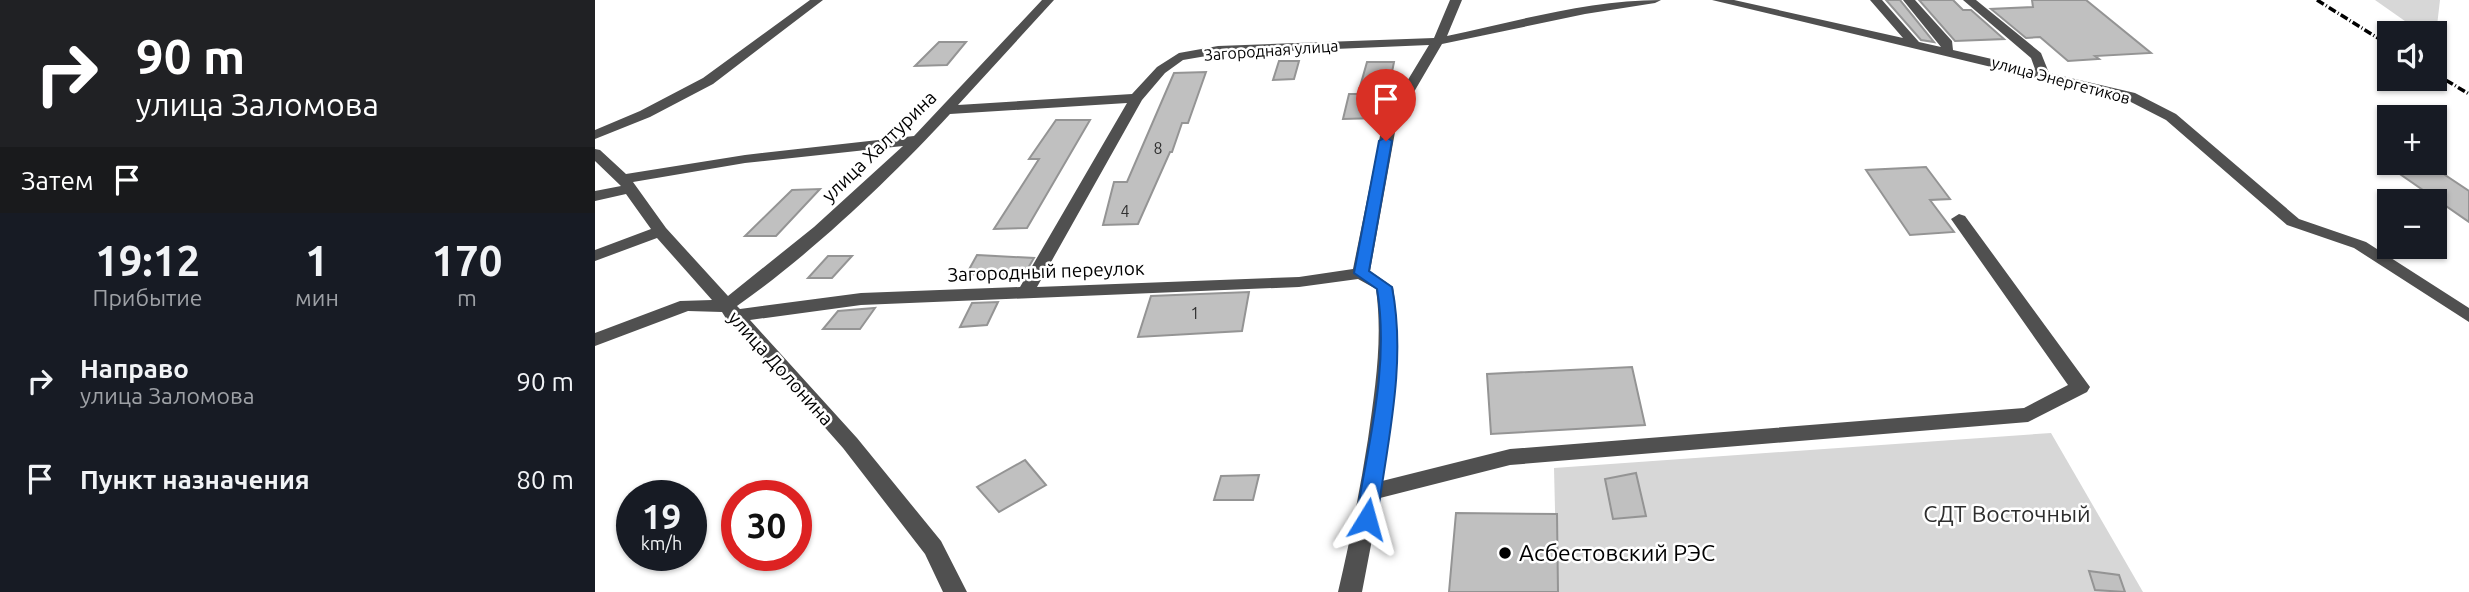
<!DOCTYPE html>
<html lang="ru">
<meta charset="utf-8">
<style>
:root{--surface:#171b24;--page:#242831;--text:#f1f3f6;--muted:#9ea1a6}
body{margin:0;font-family:Ubuntu,sans-serif;background:var(--page);color:var(--text);height:100vh;display:flex;flex-direction:column;font-size:26px;white-space:nowrap}
*{box-sizing:border-box;margin:0}
p{font-size:23px;color:var(--muted)}
.icon{flex:none;width:38px;height:38px;fill:none;stroke:currentColor;stroke-width:2;stroke-linecap:round;stroke-linejoin:round}
.map{position:relative;flex:1;overflow:hidden}
.details{display:flex;flex-direction:column;background:var(--surface);width:595px}
.details>*{flex:none}
.top-card{background:#202124;color:#fff;overflow:hidden}
.controls{position:absolute;left:1782px;top:21px;display:grid;gap:14px}
.controls a{display:grid;place-items:center;width:70px;height:70px;border-radius:0px;background:var(--surface);box-shadow:0 2px 5px #0004;font-size:35px}
.speed{position:absolute;left:21px;top:480px;display:flex;gap:14px;font-size:35px;font-weight:700;text-align:center}
.speed>*{display:grid;place-content:center;width:91px;height:91px;border-radius:50%;background:var(--surface);box-shadow:0 2px 5px #0004;line-height:1}
.speed small{font-size:18px;font-weight:400}
.speed .limit{border:10px solid #d22;background:#fff;color:#111}
.pin{position:absolute;display:grid;place-items:center;width:60px;height:60px;color:#fff;margin:-72px -30px;border-radius:50% 50% 50% 0;rotate:-45deg;box-shadow:0 0 7px #0007}
.pin .icon{rotate:45deg}
.me{position:absolute;width:77px;margin:-38px;rotate:8deg;stroke-linejoin:round;filter:drop-shadow(0 0 5px #0008)}
.turn{display:flex;align-items:center;gap:24px;height:147px;padding:0 21px;font-size:32px}
.turn .icon{width:91px;height:91px;stroke-width:2.5}
.turn b{display:block;font-size:49px;line-height:60px}
.then{display:flex;align-items:center;height:66px;padding:0 21px;background:#0003;gap:14px;font-size:26px}
.eta{display:flex;justify-content:space-evenly;align-items:center;height:119px;text-align:center}
.eta b{font-size:42px;font-weight:700;line-height:49px}
ul{padding:0;list-style:none}
li{display:flex;align-items:center;gap:21px;height:98px;padding:0 21px}
li div{flex:1}
li b{display:block;font-size:26px}
li em{font-style:normal}
main{display:flex;flex:1;min-height:0}
.map>svg:first-child{display:block}
</style>
<main>
<section class="details">
<div class="top-card">
<div class="turn"><svg class="icon" aria-label="right" viewBox="0 0 24 24"><path d="M7 20v-9h11M14 6l5 5-5 5"/></svg><div><b>90 m</b>улица Заломова</div></div>
<div class="then">Затем<svg class="icon" aria-label="arrive" viewBox="0 0 24 24"><path d="M6 21V4h12l-3 4 3 4H6"/></svg></div>
</div>
<div class="eta">
<div><b>19:12</b><p>Прибытие</p></div>
<div><b>1</b><p>мин</p></div>
<div><b>170</b><p>m</p></div>
</div>
<ul>
<li><svg class="icon" aria-label="right" viewBox="0 0 24 24"><path d="M7 20v-9h11M14 6l5 5-5 5"/></svg><div><b>Направо</b><p>улица Заломова</p></div><em>90 m</em></li>
<li><svg class="icon" aria-label="arrive" viewBox="0 0 24 24"><path d="M6 21V4h12l-3 4 3 4H6"/></svg><div><b>Пункт назначения</b></div><em>80 m</em></li>
</ul>
</section>
<div class="map">
<svg width="1874" height="592" viewBox="0 0 1874 592">
<rect width="100%" height="100%" fill="#fff"/>
<g fill="#d7d7d7">
<polygon points="1780,0 1845,0 1840,43 1839,33 1827,33"/>
<polygon points="1456,433 1548,592 962,592 959,468"/>
</g>
<g fill="#c0c0c0" stroke="#949494" stroke-width="2">
<polygon points="1291,0 1305,0 1339,42 1326,40"/>
<polygon points="1324,0 1358,0 1368,10 1376,10 1409,39 1360,41"/>
<polygon points="1437,0 1491,0 1556,53 1500,56 1504,59 1473,61 1445,37 1431,38 1396,9 1438,7"/>
<polygon points="344,42 371,42 352,65 320,66"/>
<polygon points="684,61 704,61 699,79 678,80"/>
<polygon points="772,62 799,62 791,102 788,102 785,118 748,119 754,94 763,94"/>
<polygon points="611,72 593,123 587,123 577,152 575,152 543,224 508,225 519,182 532,182 579,73"/>
<polygon points="461,120 495,120 432,228 399,229 444,159 434,159"/>
<polygon points="1789,163 1832,163 1874,191 1874,222"/>
<polygon points="1331,167 1355,199 1335,200 1359,232 1315,235 1271,170"/>
<polygon points="225,189 181,236 150,236 197,190"/>
<polygon points="382,255 439,258 430,273 371,275"/>
<polygon points="233,256 257,256 237,278 213,278"/>
<polygon points="654,292 647,331 543,337 556,296"/>
<polygon points="403,302 392,325 365,327 377,303"/>
<polygon points="280,308 265,329 228,329 243,311"/>
<polygon points="1037,367 1050,425 896,434 892,374"/>
<polygon points="430,460 451,485 404,512 382,487"/>
<polygon points="1041,473 1051,516 1018,519 1010,479"/>
<polygon points="664,475 658,500 619,500 626,476"/>
<polygon points="861,513 962,514 963,592 854,592"/>
<polygon points="1494,571 1524,575 1530,592 1500,590"/>
</g>
<g fill="none" stroke-linecap="round" stroke-linejoin="round">
<g fill="#505050" fill-rule="evenodd">
<polygon points="215,0 228,0 118,84 55,117 0,139 0,130 45,111 108,78"/>
<path d="M447 0H459L363 105 537 94 562 67 584 53 623 46 839 38 855 0H867L852 36C922 21 994 0 1066 0L1060 3 990 14 847 44 802 121 775 271 798 287C808 352 797 416 787 481L915 449 1429 408 1473 385 1356 219 1364 214 1370 216 1495 387 1492 392 1433 422 915 465 785 498 767 592H743C755 541 765 490 773 439 780 389 788 340 781 289L763 279 704 287 266 305 155 320 262 438 346 541 372 592H348L330 554 248 448 136 321 132 320 127 312 93 311 0 346V333L85 301 117 300 62 238 0 261V250L56 229 31 194 0 201V191L26 186 0 161V149L5 150 31 174 150 155 319 136ZM834 45 788 121 758 269 704 277 442 287 547 100 570 73 588 60 623 54ZM532 103 425 287 266 293 145 309 142 306C215 255 295 179 355 114ZM308 146 219 227 133 296 71 228 38 182 150 163Z"/>
<polygon points="1117,0 1139,0 1308,38 1275,0 1287,0 1324,42 1346,47 1308,0 1320,0 1357,41 1358,50 1440,69 1436,58 1368,0 1381,0 1446,53 1454,73 1540,93 1581,114 1704,219 1771,242 1874,308 1874,322 1759,248 1692,225 1571,120 1530,99"/>
</g>
<g stroke="#000" stroke-width="3.5" stroke-dasharray="8 2.5 1 2.5" stroke-linecap="butt">
<polyline points="1722,0 1794,45"/>
<polyline points="1839,73 1874,94"/>
</g>
</g>
<path fill="#1a73e8" stroke="#114b97" stroke-width="2" d="M791 137 797 141 774 271 797 287C812 363 792 443 782 519L779 525 772 527 764 525 761 519C773 444 795 365 782 289L759 273 784 141Z"/>
<circle fill="#000" stroke="#fff" stroke-width="2.5" cx="910" cy="553" r="7"/>
<g text-anchor="middle" stroke-width="5" stroke-linejoin="round" paint-order="stroke">
<g font-size="16" fill="#000" stroke="#fff">
<text transform="translate(676 50) rotate(-4)" y="6">Загородная улица</text>
<text transform="translate(1466 80) rotate(15)" y="6">улица Энергетиков</text>
</g>
<g font-size="16" fill="#303030">
<text x="563" y="154">8</text>
<text x="530" y="217">4</text>
<text x="600" y="319">1</text>
</g>
<g font-size="19" fill="#000" stroke="#fff">
<text transform="translate(284 146) rotate(-44)" y="7">улица Халтурина</text>
<text transform="translate(451 271) rotate(-2)" y="7">Загородный переулок</text>
<text transform="translate(186 368) rotate(48)" y="7">улица Долонина</text>
</g>
<g font-size="23" fill="#2e2e2e" stroke="#fff">
<text x="1412" y="522">СДТ Восточный</text>
</g>
<g font-size="23" fill="#000" stroke="#fff" text-anchor="start">
<text x="924" y="561">Асбестовский РЭС</text>
</g>
</g>
</svg>
<div class="controls">
<a><svg class="icon" aria-label="sound" viewBox="0 0 24 24"><path d="M4 9h4l5-4v14l-5-4H4zM17 9q2 3 0 6"/></svg></a>
<a>+</a>
<a>−</a>
</div>
<div class="speed"><div>19<small>km/h</small></div><div class="limit">30</div></div>
<div class="pin" style="left:791px;top:141px;background:#d93025"><svg class="icon" aria-label="arrive" viewBox="0 0 24 24"><path d="M6 21V4h12l-3 4 3 4H6"/></svg></div>
<svg class="me" style="left:772px;top:519px" viewBox="-20 -20 40 40"><path d="M0-17L14 15 0 8-14 15z" fill="#1a73e8" stroke="#fff" stroke-width="4"/></svg>
</div>
</main>
